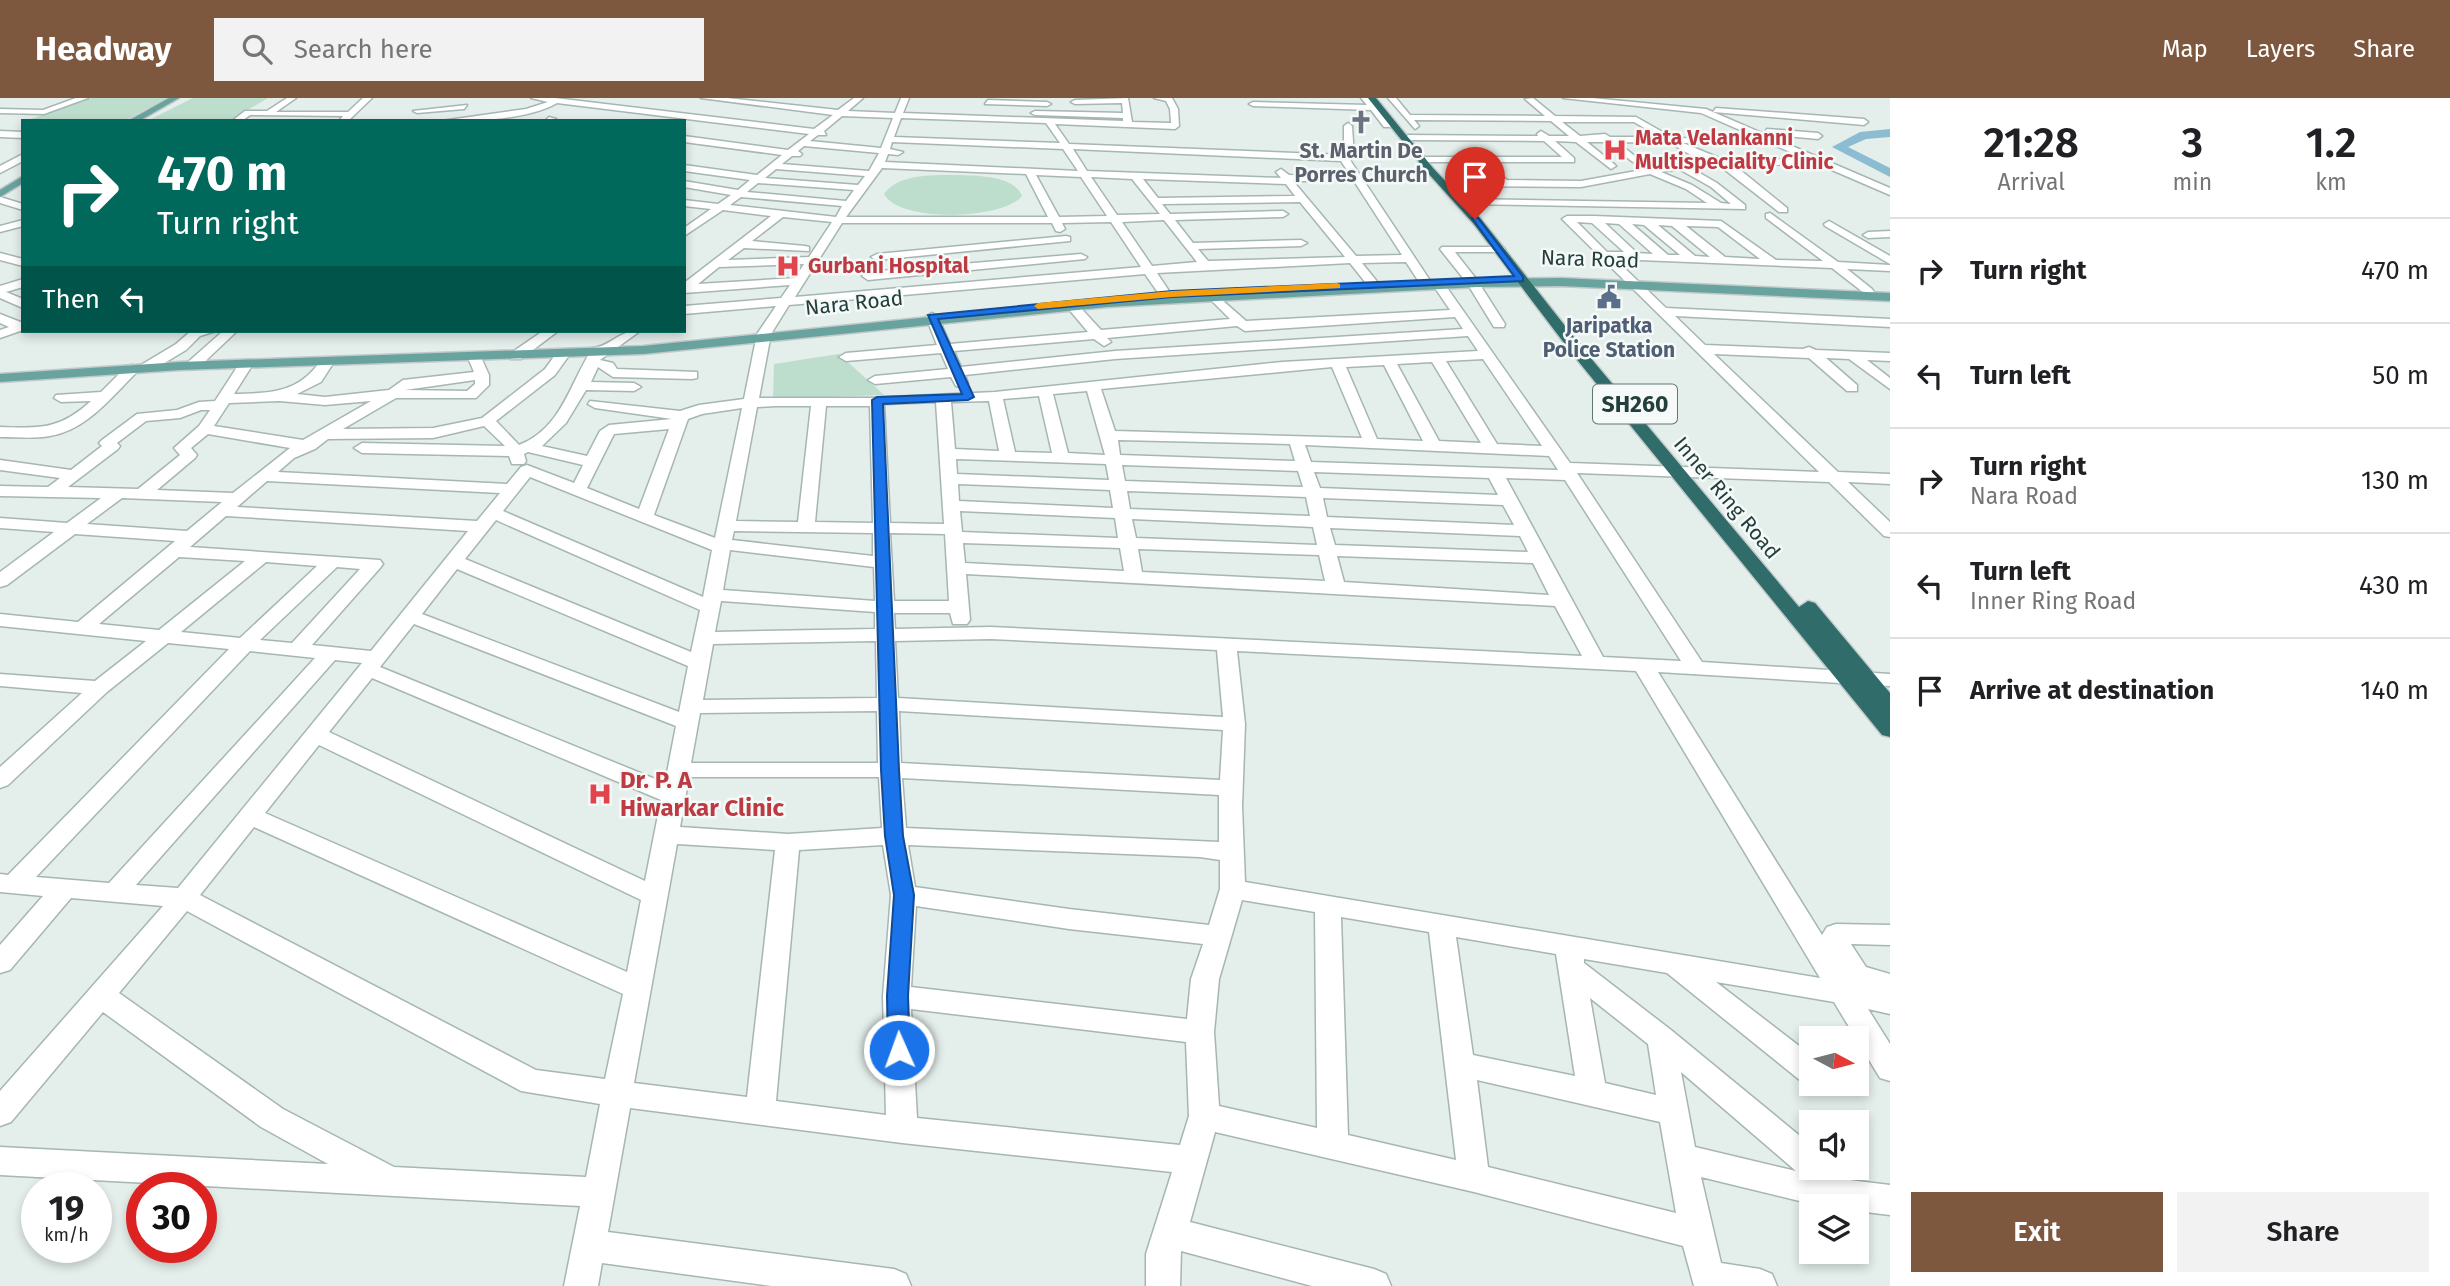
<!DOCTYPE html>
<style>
:root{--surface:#fff;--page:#f2f2f2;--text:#202124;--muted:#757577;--line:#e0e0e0;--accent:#7e583e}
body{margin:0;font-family:"Fira Sans",sans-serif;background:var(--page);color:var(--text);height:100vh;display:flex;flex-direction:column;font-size:26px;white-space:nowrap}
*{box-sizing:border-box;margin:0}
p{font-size:23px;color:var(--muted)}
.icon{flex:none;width:38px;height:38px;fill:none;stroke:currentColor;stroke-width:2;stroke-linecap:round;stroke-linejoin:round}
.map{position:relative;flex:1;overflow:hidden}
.side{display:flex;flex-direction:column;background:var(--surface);width:560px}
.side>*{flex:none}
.banner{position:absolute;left:21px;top:21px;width:665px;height:214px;border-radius:0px;box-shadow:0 4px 10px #0003;background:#00695c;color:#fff;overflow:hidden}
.needle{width:46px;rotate:97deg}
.buttons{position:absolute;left:1799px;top:928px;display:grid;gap:14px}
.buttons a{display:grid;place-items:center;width:70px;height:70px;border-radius:0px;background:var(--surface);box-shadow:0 4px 10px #0003;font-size:35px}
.speed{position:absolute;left:21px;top:1074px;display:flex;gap:14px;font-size:35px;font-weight:700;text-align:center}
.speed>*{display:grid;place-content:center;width:91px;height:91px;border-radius:50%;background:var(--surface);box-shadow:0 4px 10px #0003;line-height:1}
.speed small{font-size:18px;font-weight:400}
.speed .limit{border:10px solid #d22;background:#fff;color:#111}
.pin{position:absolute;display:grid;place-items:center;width:60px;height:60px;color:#fff;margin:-72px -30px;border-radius:50% 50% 50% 0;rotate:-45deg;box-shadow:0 0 7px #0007}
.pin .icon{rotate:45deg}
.me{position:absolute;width:77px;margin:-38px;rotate:358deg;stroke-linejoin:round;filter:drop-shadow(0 0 5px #0008)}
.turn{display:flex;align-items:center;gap:24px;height:147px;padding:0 21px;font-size:32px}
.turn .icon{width:91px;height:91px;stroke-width:2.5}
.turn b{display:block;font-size:49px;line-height:60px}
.then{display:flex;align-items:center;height:66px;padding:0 21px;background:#0003;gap:14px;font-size:26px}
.eta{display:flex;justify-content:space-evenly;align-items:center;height:119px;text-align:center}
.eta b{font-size:42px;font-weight:600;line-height:49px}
.action{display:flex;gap:14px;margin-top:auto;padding:14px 21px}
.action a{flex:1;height:80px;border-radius:0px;background:var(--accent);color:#fff;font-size:28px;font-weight:600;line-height:80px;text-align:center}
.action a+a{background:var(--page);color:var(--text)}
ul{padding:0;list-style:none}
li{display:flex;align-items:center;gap:21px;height:105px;padding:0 21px;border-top:2px solid var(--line)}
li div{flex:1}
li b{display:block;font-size:26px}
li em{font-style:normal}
header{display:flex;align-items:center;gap:42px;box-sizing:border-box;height:98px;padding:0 35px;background:var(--accent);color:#fff}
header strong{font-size:33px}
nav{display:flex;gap:38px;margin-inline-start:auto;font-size:24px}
.search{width:490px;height:63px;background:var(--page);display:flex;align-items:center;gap:18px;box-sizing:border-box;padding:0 24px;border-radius:0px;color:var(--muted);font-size:26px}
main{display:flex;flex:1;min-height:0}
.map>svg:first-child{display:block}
</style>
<header>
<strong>Headway</strong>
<div class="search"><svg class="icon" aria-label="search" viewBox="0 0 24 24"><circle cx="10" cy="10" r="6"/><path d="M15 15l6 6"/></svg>Search here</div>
<nav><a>Map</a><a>Layers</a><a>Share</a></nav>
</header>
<main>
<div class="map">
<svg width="1890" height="1188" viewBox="0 0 1890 1188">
<rect width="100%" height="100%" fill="#e4eeeb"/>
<g fill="#bddecc">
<polygon points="91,0 166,0 124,23 25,23"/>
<polygon points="193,0 268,0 229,23 147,23"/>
<path d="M959 77C977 78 1014 77 1022 98 1003 122 899 125 884 96 898 75 936 77 959 77Z"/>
<polygon points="839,256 884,297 773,301 774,266"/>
</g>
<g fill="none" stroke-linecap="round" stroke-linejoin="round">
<polygon fill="#8cbcd2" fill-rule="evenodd" points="1890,31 1890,39 1866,41 1848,49 1890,70 1890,79 1832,49 1860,34"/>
<g stroke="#a6b6b3" stroke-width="3">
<g id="minor">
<polygon points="76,0 88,0 44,16 0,15 0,11 43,12"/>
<polygon points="287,0 296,0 276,14 348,14 363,0 372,0 348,23 339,23 343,18 250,17 242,23 232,23 245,13 267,13"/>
<path d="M531 0H555L814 31 833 17 701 0H727L838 12 854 0H863L848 13 895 15 901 0H909L903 15 1123 23V20L1035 17 1031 15 1035 13 1123 15 1122 5 1075 6 1071 4 1075 2 1128 0 1132 24 1171 25 1170 11 1166 3 1154 0H1172L1178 11 1179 28 1175 31 1055 26 1069 46 1344 57V28L1348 25 1352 28 1354 59 1350 62 1431 184 1421 187 1406 164 1362 165 1379 186 1373 190 1369 189 1350 165 1157 175 1171 196 1165 200 1161 199 1145 176 789 207 771 236 759 300H871L995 294 1282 264 1478 253 1468 238 1115 261 965 277 968 285 961 289 956 288 951 279 875 286 868 282 875 278 948 271 941 255 846 263 839 259 846 255 937 247 926 219 932 215 938 219 950 246 1088 234 1067 209 1073 205 1077 206 1101 232 1230 221 1208 199 1214 195 1246 223 1450 212 1433 187 1439 183 1443 184 1570 365 1819 374 1562 121 1567 118H1594L1721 123 1776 162 1823 163 1766 120V116L1770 115 1838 164 1890 167V173L1847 171 1872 191 1874 194 1868 198 1832 170 1615 161 1666 210 1890 221V229L1675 218 1705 247 1803 251 1809 249 1816 252 1890 255V263L1867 262 1890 280V291L1849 261 1826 260 1857 287V293H1847L1809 260 1714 256 1838 374 1890 376V386L1848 384 1890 424V439L1884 438 1829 384 1577 375 1702 564 1890 576V588L1658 574 1822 837 1827 829 1836 826 1890 827V847L1851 846 1866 869 1890 876V916L1868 911 1890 946V983L1880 980 1834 904 1716 884 1811 957V985H1814L1801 983 1667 875 1584 861V865L1671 932 1811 1047V1069H1825L1822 1076 1817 1078 1890 1087V1117L1857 1113V1108H1820L1701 1079 1721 1165 1760 1171 1772 1176 1777 1188H1694L1683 1148 1474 1094 1215 1034 1190 1124 1374 1171 1386 1176 1391 1188H1312L1181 1153 1180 1188H1146V1156L1172 1074 902 1045 630 1010 608 1134 894 1171 906 1176 911 1188H772L602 1165 598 1188H564L580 1108 0 1077V1049L328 1066 261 1029 103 914 11 1024 0 1028V993L163 808 71 800 10 872 0 875V847L43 798 0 794V776L8 777 229 551 168 545 107 594 8 687 0 690V669L82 595 0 588V576L95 583 146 543 0 528V516L78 524 175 443 75 436 7 487 0 489V474L54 434 0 430V420L67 425 101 400 0 398V388L48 389 60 380 0 372V362L71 372 102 348 99 345 102 342 137 316 177 312 199 304 215 303 241 263 246 262 253 266 234 296C272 295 299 295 322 261H332L334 264 321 284 297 296 325 299 389 292 403 282 474 274 468 260 470 257H480L489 277V287L476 300H396L343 331 433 330 482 320 545 271 558 253H568L570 256 555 277 496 323 519 347C563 330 570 283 593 250 612 248 618 232 640 233L600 262 613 265 617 271 697 274V280L692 281 613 279 598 269 591 284 634 285 641 289 634 293 586 292 566 325 542 348 587 358 600 333 609 327 672 321 595 310 588 306 590 303 680 313 699 307 744 301 757 236 776 208 684 216V208L781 200 790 187 684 195V185L771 118 723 112 684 138V130L711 111 684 108V102L718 106 731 97 684 89V83L738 92 750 82 684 73V67L757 77 782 57 684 44V38L788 52 809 36 557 5C528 22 474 23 441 23L526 11 548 4ZM842 18 893 20 881 50 810 43 818 37H826L824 33ZM901 20 1046 25 1060 45 894 39ZM892 44 1063 51 1078 73 885 64 888 56 898 57 903 54 890 51ZM804 48 879 55 869 73 782 66 792 58H800L802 56 798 53ZM1073 51 1341 63 1402 157 1356 158 1293 83H1329L1332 82V78L1289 77 1281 71 1276 74 1281 80 1087 73ZM882 70 1026 76 1048 119H846ZM776 71 865 78 858 87 765 80ZM1036 77 1081 79 1107 118 1059 119ZM1091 79 1132 81 1160 116 1117 117ZM1143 81 1286 86 1295 98 1158 100ZM758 85 854 92 846 103 747 94ZM741 99 842 108 836 119 730 107ZM1300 104 1345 159 1208 163 1198 151 1301 148 1307 145 1301 142 1193 145 1175 122 1283 119 1288 116 1283 113 1170 116 1162 106ZM783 119 832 124 809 159 728 162 744 150 809 153V149L805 148 752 143ZM1164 122 1197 164 1152 168 1122 124ZM1111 124 1141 169 795 199 842 125H1052L1056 133 1060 134 1065 131 1062 125ZM1577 124 1592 125 1624 154H1607ZM1605 125 1619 126 1653 156 1637 155ZM1632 126 1644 127 1680 157H1668ZM1658 127 1672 128 1710 159 1695 158ZM1686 128 1718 129 1760 161 1725 159ZM804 166 795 180 698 186 719 169ZM1455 219 1463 231 1115 253 961 269 954 253 1094 241 1104 248 1111 244 1107 240 1237 228 1245 233ZM1483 261 1542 348 1497 346 1446 263ZM1432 264 1481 345 1439 343 1397 266ZM1384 267 1423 343 1377 341 1346 269ZM1332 269 1362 340 1115 333 1101 291ZM475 282V286L467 293 405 292ZM1087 293 1105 357 1068 355 1053 296ZM1039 298 1052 355 1015 354 1003 301ZM280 303 325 307 371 303 303 342 214 328 229 305ZM989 303 999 353 955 351 951 304ZM936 304 944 426 890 425 884 306ZM776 308H811L798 424 736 423 757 309ZM826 308H870L873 425 815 424ZM742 310 715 440 654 417 688 321 702 316ZM201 312H210L199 328 174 350 180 357 138 391 68 389 118 351 120 348 117 345 146 323 180 320ZM484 328 505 348 362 345 354 350 362 355 509 358 512 366H524L526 363 524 356 528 354 583 367 574 385 527 367 521 369 507 386 278 374 294 360 315 351 328 341 433 340ZM669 331 639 411 587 390 614 336ZM208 336 290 350 233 395 157 392 195 360 197 357 191 350ZM1118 342 1290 346 1295 363 1120 357ZM1305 347 1549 358 1558 372 1311 364ZM956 361 1106 366 1109 382 957 376ZM1122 367 1298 373 1303 389 1125 383ZM1314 374 1489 380 1498 397 1320 390ZM530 379 712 452 703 499 503 413ZM1506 380 1565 382 1681 563 1603 559ZM267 383 500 395 477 423 237 409ZM958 386 1110 392 1113 410 959 403ZM1127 393 1306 399 1310 418 1130 411ZM122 400 222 404 187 433 87 426ZM1323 400 1503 407 1514 427 1327 419ZM960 413 1115 420 1118 440 962 434ZM226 418 468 433 371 553 312 547 380 470 383 466 380 462 190 449ZM1132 421 1313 429 1317 447 1136 440ZM496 422 700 512 691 554 465 461ZM1330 430 1520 438 1528 454 1335 447ZM734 433 873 435V458L732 442ZM890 435 945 436 949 503H894ZM963 445 1120 450 1124 473 965 465ZM1138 451 1319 457 1325 483 1142 474ZM730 452 874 469 875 503 723 492ZM1337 458 1533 465 1549 497 1344 484ZM179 459 245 463 159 532 99 526ZM266 464 317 468 240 540 181 534ZM337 469 360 471 292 545 260 542ZM457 471 688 568 679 614 422 516ZM966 476 1555 508 1582 558 991 529 895 531 894 515H950L953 526H967L970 522ZM721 503 875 514V531L715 534ZM414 526 676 628 665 685 380 569ZM991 541 1217 552 1223 619 898 600 895 543ZM876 543 877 600 703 602 713 546ZM250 553 315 560 109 785 36 779ZM1237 553 1636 573 1820 880 1245 784 1242 708 1245 626ZM335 562 362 565 178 790 136 787ZM372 580 661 702 645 783 329 634ZM877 613 878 665H691L700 615ZM899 613 1223 632 1220 682 901 665ZM319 647 641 802 627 874 265 715ZM689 679H879L882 730 788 736 680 729ZM902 680 1219 697V744L906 730ZM254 729 623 896 605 981 536 972 200 797ZM677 746 775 752 747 999 634 985ZM883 747 891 797 883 898 886 1017 776 1003 799 752ZM908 747 1200 759 1220 762V791L1209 827 1069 811 915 789ZM1242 802 1315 814 1317 1030 1219 1008 1214 934 1219 881ZM916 808 1069 831 1203 846 1191 881 1187 921 911 889ZM187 813 521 993 600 1006 586 1079 394 1069 283 1011 119 895ZM1341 819 1429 834 1456 1062 1348 1037ZM1456 839 1556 856 1575 978 1473 957ZM1590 900 1648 946 1656 997 1605 985ZM911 911 1186 944 1189 1018 1180 1047 917 1020ZM1681 974 1796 1073 1695 1049ZM1477 982 1660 1024 1676 1115 1488 1069Z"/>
<polygon points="1361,0 1369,0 1390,25 1390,29 1384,29 1371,12 1253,8 1249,6 1253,4 1367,7"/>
<path d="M1388 0H1396L1410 17 1545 18 1525 1 1533 0 1555 18 1636 19 1673 40 1741 41 1742 43 1738 46 1683 45 1724 62 1806 61 1701 15 1563 0H1592L1706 11 1890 90V97L1818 66 1734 67 1787 110V114H1779L1720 68 1691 70 1717 85 1745 107V111L1465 106 1461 105V101L1707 105 1686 91 1650 76 1581 89 1449 88 1444 85 1449 82H1496L1490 76 1495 73 1507 82 1581 83 1686 64 1711 63 1691 57 1670 45 1617 44 1636 59V63L1633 64 1606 44H1587L1614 66 1616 68 1611 71 1576 44 1555 43 1574 60V64H1428L1425 63V59H1562L1544 43 1411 42 1407 39 1408 37 1538 38 1537 36 1541 33 1549 38H1569L1551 23 1414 22 1419 28 1415 31ZM1562 24H1634L1660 39H1610L1605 36 1580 38ZM1679 71 1711 89 1731 106 1721 105 1692 87 1661 74Z"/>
<polygon points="988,2 1047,4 1051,6 1047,8 985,6"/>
<polygon points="467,7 464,11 417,15 413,13"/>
<polygon points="1716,10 1864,21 1868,24 1864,27 1713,14"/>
<polygon points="549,19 556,21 557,23 545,23"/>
<polygon points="1767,31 1818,35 1822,38 1818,41 1764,36"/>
<polygon points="0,33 23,34 23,40 0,39"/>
<polygon points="23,56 23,63 0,75 0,68"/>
<polygon points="0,99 23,106 23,112 0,105"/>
<polygon points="23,122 23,128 0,134 0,128"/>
<polygon points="1829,123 1890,158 1890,166 1825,128 1824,126"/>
<polygon points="1890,133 1890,139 1868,140 1863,137 1868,134"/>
<polygon points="1066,138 1070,139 1070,143 877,162 871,159 877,156"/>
<polygon points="1442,149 1503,149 1505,151 1499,154 1455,154 1477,182 1505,226 1504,229 1494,229 1467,185 1440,151"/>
<polygon points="0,155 23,161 23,168 0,162"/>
<polygon points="1081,156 1087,159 1085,161 868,182 862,178 868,174"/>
<polygon points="23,181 23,189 6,194 23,201 23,210 0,200 0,188"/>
<polygon points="0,216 23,225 23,232 0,240 0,232 9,229 0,225"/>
<polygon points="191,233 216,233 200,238 186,252 151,273 141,273 141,267 176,246"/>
<polygon points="223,233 237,233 197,271 187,271 187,265"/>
<polygon points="543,233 558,233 521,261 511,261 511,255"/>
<path d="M132 267 139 271 137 274C111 299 87 332 50 338 34 341 16 339 0 339V329C41 330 59 332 91 303L61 304 54 300 56 297 101 294 127 268Z"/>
</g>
</g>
<g stroke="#c1c9c9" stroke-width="3">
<g id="major">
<polygon points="169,0 179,0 139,23 128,23"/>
<polygon points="23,78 23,85 0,99 0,92"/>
<polygon points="1561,180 1890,195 1890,203 1561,188 1477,189 1107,209 643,256 180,272 0,284 0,276 180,264 643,248 1107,201 1477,181"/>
</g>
</g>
<g stroke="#c1c9c9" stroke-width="3">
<polygon id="highway" points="1368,0 1376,0 1433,70 1481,121 1584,252 1799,509 1808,503 1815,505 1890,595 1890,639 1882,637 1574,258 1473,125 1427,74"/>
</g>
<use href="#minor" fill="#fff" fill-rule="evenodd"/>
<use href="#major" fill="#69a39e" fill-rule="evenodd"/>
<use href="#highway" fill="#2f6c6a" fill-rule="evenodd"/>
</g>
<polygon fill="#1a73e8" stroke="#114b97" stroke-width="2" points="1472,120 1478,120 1523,179 1523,183 1172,199 938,221 974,299 968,302 883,306 899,672 903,738 914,797 908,898 910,952 907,958 899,961 892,958 888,952 887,898 894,797 885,738 881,672 872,302 877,299 962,296 928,217 1172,193 1514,178"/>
<polygon fill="#f59e0b" points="1337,185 1340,186 1340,190 1172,199 1038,211 1034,208 1038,205 1172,193"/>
<defs>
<g id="church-bare" transform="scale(1.89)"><path d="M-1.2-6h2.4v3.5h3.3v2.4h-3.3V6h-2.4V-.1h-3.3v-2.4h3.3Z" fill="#6b7280" stroke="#f5faf8" stroke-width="2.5" paint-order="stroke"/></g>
<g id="hospital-bare" transform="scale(1.89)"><path d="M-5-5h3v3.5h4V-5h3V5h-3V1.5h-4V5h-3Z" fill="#e0444e" stroke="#f5faf8" stroke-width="2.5" paint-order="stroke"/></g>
<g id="civic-bare" transform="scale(1.89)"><path d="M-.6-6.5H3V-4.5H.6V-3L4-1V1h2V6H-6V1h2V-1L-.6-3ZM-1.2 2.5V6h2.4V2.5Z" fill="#5c6f8a" stroke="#f5faf8" stroke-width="2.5" paint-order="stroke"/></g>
</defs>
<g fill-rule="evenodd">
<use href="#church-bare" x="1361" y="24"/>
<use href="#hospital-bare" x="1615" y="52"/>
<use href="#hospital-bare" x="788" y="168"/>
<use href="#civic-bare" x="1609" y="199"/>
<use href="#hospital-bare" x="600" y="696"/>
</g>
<g text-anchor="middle" stroke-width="5" stroke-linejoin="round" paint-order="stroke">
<g font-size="21" font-weight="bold" fill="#be3a42" stroke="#f5faf8" text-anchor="start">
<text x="1635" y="47">Mata Velankanni<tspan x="1635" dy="24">Multispeciality Clinic</tspan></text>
<text x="808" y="175">Gurbani Hospital</text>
</g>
<g font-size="21" font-weight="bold" fill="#5b616d" stroke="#f5faf8">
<text x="1361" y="60">St. Martin De<tspan x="1361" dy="24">Porres Church</tspan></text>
</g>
<g font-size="21" fill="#233f3d" stroke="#f5faf8">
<text transform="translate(1590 161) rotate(2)" y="7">Nara Road</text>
<text transform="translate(854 205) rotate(-6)" y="7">Nara Road</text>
<text transform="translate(1727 400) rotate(50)" y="7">Inner Ring Road</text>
</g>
<g font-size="21" font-weight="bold" fill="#4e5e75" stroke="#f5faf8">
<text x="1609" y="235">Jaripatka<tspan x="1609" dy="24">Police Station</tspan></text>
</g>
<rect fill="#f5faf8" stroke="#627775" stroke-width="2" x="1593" y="286.5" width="84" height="39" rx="5"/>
<g font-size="23" font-weight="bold" fill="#233f3d">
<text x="1635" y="314">SH260</text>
</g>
<g font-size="24" font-weight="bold" fill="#be3a42" stroke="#f5faf8" text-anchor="start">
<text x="620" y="690">Dr. P. A<tspan x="620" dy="28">Hiwarkar Clinic</tspan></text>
</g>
</g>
</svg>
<div class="buttons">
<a><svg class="needle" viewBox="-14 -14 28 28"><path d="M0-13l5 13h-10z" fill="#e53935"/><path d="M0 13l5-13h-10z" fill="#757577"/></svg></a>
<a><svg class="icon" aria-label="sound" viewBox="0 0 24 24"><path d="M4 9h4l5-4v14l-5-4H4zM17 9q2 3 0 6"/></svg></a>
<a><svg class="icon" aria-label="layers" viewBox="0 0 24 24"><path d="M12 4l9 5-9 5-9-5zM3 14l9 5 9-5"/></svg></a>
</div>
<div class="speed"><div>19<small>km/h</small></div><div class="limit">30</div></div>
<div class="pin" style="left:1475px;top:121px;background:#d93025"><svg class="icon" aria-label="arrive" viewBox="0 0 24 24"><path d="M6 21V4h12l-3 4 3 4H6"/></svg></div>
<svg class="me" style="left:899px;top:952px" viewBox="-20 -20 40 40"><circle r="17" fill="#1a73e8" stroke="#fff" stroke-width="3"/><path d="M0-11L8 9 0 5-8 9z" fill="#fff"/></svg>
<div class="banner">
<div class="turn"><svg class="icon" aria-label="right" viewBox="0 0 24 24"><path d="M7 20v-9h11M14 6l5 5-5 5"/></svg><div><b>470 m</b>Turn right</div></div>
<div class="then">Then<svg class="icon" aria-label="left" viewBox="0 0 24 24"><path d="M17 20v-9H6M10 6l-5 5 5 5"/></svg></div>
</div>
</div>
<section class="side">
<div class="eta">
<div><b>21:28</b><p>Arrival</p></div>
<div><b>3</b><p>min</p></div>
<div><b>1.2</b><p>km</p></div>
</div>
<ul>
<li><svg class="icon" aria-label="right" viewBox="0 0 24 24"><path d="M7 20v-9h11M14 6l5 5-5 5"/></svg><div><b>Turn right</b></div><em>470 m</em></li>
<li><svg class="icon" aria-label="left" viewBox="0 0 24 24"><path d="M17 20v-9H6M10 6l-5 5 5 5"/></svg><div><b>Turn left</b></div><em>50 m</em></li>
<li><svg class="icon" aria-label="right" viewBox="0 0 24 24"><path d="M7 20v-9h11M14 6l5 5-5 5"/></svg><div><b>Turn right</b><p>Nara Road</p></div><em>130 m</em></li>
<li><svg class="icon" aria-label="left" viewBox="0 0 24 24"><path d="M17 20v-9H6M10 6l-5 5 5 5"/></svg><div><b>Turn left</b><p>Inner Ring Road</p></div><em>430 m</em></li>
<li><svg class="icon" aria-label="arrive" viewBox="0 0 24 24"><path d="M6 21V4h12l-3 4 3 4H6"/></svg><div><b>Arrive at destination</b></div><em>140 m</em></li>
</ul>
<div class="action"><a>Exit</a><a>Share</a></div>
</section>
</main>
